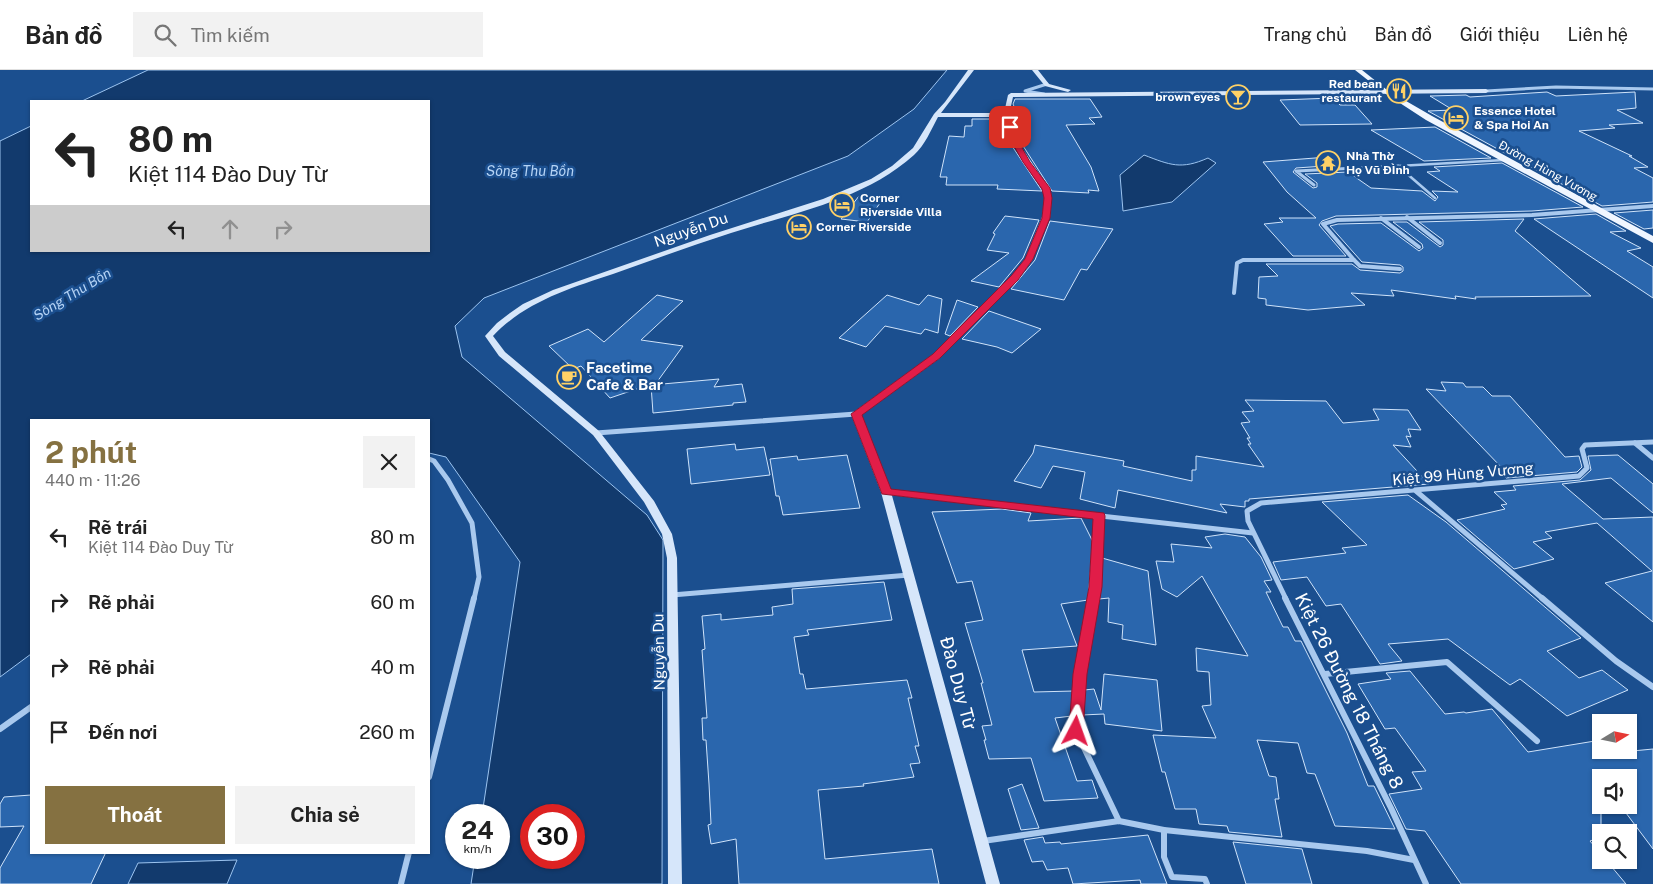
<!DOCTYPE html>
<html lang="vi">
<meta charset="utf-8">
<style>
:root{--surface:#fff;--page:#f2f2f2;--text:#222;--muted:#767676;--line:#e0e0e0;--accent:#857141}
body{margin:0;font-family:"Public Sans",sans-serif;background:var(--page);color:var(--text);height:100vh;display:flex;flex-direction:column;font-size:19px;white-space:nowrap}
*{box-sizing:border-box;margin:0}
p{font-size:16px;color:var(--muted)}
.icon{flex:none;width:28px;height:28px;fill:none;stroke:currentColor;stroke-width:2;stroke-linecap:round;stroke-linejoin:round}
.map{position:relative;flex:1;overflow:hidden}
.drawer{position:absolute;left:30px;top:349px;width:400px;height:435px;display:flex;flex-direction:column;background:var(--surface);border-radius:0px;box-shadow:0 1px 4px #0004}
.drawer>*{flex:none}
.top-card{position:absolute;left:30px;top:30px;width:400px;height:152px;border-radius:0px;box-shadow:0 1px 4px #0004;background:#fff;color:var(--text);overflow:hidden}
.needle{width:32px;rotate:80deg}
.controls{position:absolute;left:1592px;top:644px;display:grid;gap:10px}
.controls a{display:grid;place-items:center;width:45px;height:45px;border-radius:0px;background:var(--surface);box-shadow:0 1px 4px #0004;font-size:25px}
.speed{position:absolute;left:445px;top:734px;display:flex;gap:10px;font-size:25px;font-weight:700;text-align:center}
.speed>*{display:grid;place-content:center;width:65px;height:65px;border-radius:50%;background:var(--surface);box-shadow:0 1px 4px #0004;line-height:1}
.speed small{font-size:12px;font-weight:400}
.speed .limit{border:8px solid #d22;background:#fff;color:#111}
.pin{position:absolute;display:grid;place-items:center;width:42px;height:42px;color:#fff;margin:-21px;border-radius:10px;box-shadow:0 2px 8px #0006}
.me{position:absolute;width:55px;margin:-28px;rotate:4deg;stroke-linejoin:round;filter:drop-shadow(0 0 4px #0008)}
.turn{display:flex;align-items:center;gap:18px;height:105px;padding:0 15px;font-size:22px}
.turn .icon{width:65px;height:65px;stroke-width:2.5}
.turn b{display:block;font-size:35px;line-height:42px}
.lanes{display:flex;align-items:center;height:48px;padding:0 15px;background:#0003;justify-content:center;gap:25px;direction:ltr}
.lanes .off{opacity:.35}
.round{display:grid;place-items:center;flex:none;width:52px;height:52px;border-radius:0px;background:var(--page)}
.summary{display:flex;align-items:center;justify-content:space-between;height:85px;padding:0 15px}
h1{font-size:30px;font-weight:700;line-height:38px;color:var(--accent)}
.action{display:flex;gap:10px;margin-top:auto;padding:10px 15px}
.action a{flex:1;height:58px;border-radius:0px;background:var(--accent);color:#fff;font-size:20px;font-weight:700;line-height:58px;text-align:center}
.action a+a{background:var(--page);color:var(--text)}
ul{padding:0;list-style:none}
li{display:flex;align-items:center;gap:15px;height:65px;padding:0 15px}
li div{flex:1}
li b{display:block;font-size:19px}
li em{font-style:normal}
header{display:flex;align-items:center;gap:30px;box-sizing:border-box;height:70px;padding:0 25px;background:var(--surface);border-bottom:1px solid var(--line)}
header strong{font-size:24px}
nav{display:flex;gap:28px;margin-inline-start:auto;font-size:18px}
.search{width:350px;height:45px;background:var(--page);display:flex;align-items:center;gap:12px;box-sizing:border-box;padding:0 18px;border-radius:0px;color:var(--muted);font-size:19px}
.map>svg:first-child{display:block}
</style>
<header>
<strong>Bản đồ</strong>
<div class="search"><svg class="icon" aria-label="search" viewBox="0 0 24 24"><circle cx="10" cy="10" r="6"/><path d="M15 15l6 6"/></svg>Tìm kiếm</div>
<nav><a>Trang chủ</a><a>Bản đồ</a><a>Giới thiệu</a><a>Liên hệ</a></nav>
</header>
<div class="map">
<svg width="1653" height="814" viewBox="0 0 1653 814">
<rect width="100%" height="100%" fill="#1b4f8f"/>
<g fill="#123a6d" stroke="#9cc4f0" fill-rule="evenodd">
<path d="M148 0H947L914 39 848 86 484 228 455 256 462 287 647 445 663 470 662 814H471L475 788H499V745H482L520 492 446 387 429 383V350H31V584L0 607V71L31 56V181H429V31H82ZM531 745H574V788H531Z"/>
<path d="M1144 85C1170 95 1181 100 1208 88L1216 93 1172 132 1123 141 1120 105Z"/>
<polygon points="237,790 227,814 128,814 138,793"/>
</g>
<g fill="#2a66ad" stroke="#cfe3fa">
<polygon points="1547,22 1556,26 1635,22 1636,38 1617,40 1643,53 1609,55 1615,58 1579,61 1632,86 1629,86 1648,97 1634,98 1653,108 1653,132 1602,136 1428,41 1453,40 1430,26 1466,25 1470,27"/>
<polygon points="1333,28 1340,35 1355,35 1372,54 1300,55 1280,30"/>
<polygon points="1015,29 1090,29 1102,47 1089,48 1095,54 1066,55 1091,97 1099,121 1088,120 1089,123 1052,121 1018,68 1011,44 1012,41 1016,41 1013,34"/>
<polygon points="972,49 1003,49 1008,70 1042,121 997,119 998,115 946,115 947,107 940,107 949,66 964,67 965,56 972,56"/>
<polygon points="1435,57 1491,88 1424,91 1371,60"/>
<polygon points="1328,87 1339,95 1296,98 1293,102 1313,118 1317,117 1317,113 1305,104 1348,102 1371,118 1422,121 1435,131 1438,127 1432,121 1458,122 1427,102 1440,101 1434,97 1502,93 1583,137 1532,141 1336,146 1322,151 1319,155 1346,186 1293,186 1264,154 1283,152 1279,148 1316,148 1287,122 1263,92"/>
<polygon points="859,126 882,130 867,152 841,149"/>
<polygon points="1653,140 1653,158 1644,159 1614,143"/>
<polygon points="1596,144 1626,161 1610,162 1641,178 1627,181 1653,197 1653,228 1534,149"/>
<polygon points="1005,146 1039,150 1023,188 999,217 971,211 1009,183 987,180 995,164 993,163"/>
<polygon points="1524,149 1515,161 1591,226 1475,227 1476,229 1455,226 1456,229 1391,220 1394,226 1351,223 1365,235 1308,240 1266,235 1266,229 1258,228 1259,207 1278,206 1266,194 1352,194 1360,200 1400,203 1403,201 1403,197 1400,195 1362,192 1330,156 1338,154 1381,153 1419,181 1423,178 1422,174 1393,152 1407,152 1440,177 1443,175 1443,170 1419,152"/>
<polygon points="1050,151 1113,159 1087,200 1081,199 1064,230 1011,219 1035,190"/>
<polygon points="657,225 683,231 641,270 683,276 657,312 610,328 581,296 573,299 549,276 588,259 604,272"/>
<polygon points="887,225 919,235 928,225 942,229 938,263 925,259 921,264 885,256 866,277 839,268"/>
<polygon points="957,230 978,237 950,266 945,264"/>
<polygon points="989,241 1041,259 1012,283 997,277 962,269"/>
<polygon points="719,309 714,317 742,314 746,332 733,333 733,335 653,343 651,315"/>
<polygon points="1441,312 1463,313 1466,317 1483,317 1492,326 1510,326 1565,387 1579,386 1582,397 1577,402 1506,408 1498,399 1503,399 1426,319 1446,321"/>
<polygon points="1245,330 1326,331 1343,353 1379,350 1373,339 1408,340 1421,360 1408,359 1411,367 1406,366 1411,377 1393,375 1429,414 1249,429 1249,431 1245,431 1245,437 1220,434 1227,443 1118,420 1115,438 1080,429 1085,402 1053,396 1041,418 1014,411 1033,383 1035,375 1124,391 1123,396 1192,411 1192,400 1196,400 1196,386 1264,397 1248,374 1251,374 1247,368 1250,368 1241,353 1250,352 1242,342 1254,341"/>
<polygon points="735,374 736,380 764,377 770,405 691,414 687,379"/>
<polygon points="847,385 860,438 783,445 779,426 776,426 770,389 797,386 798,390"/>
<polygon points="1618,385 1653,414 1653,443 1611,408 1562,414 1603,449 1653,447 1653,552 1605,513 1652,501 1597,453 1545,462 1552,468 1533,472 1554,489 1514,499 1457,450 1505,439 1501,435 1507,434 1494,422 1516,420 1513,416 1580,410 1591,400 1588,386"/>
<polygon points="1408,425 1446,452 1581,568 1547,581 1579,608 1602,600 1628,620 1567,646 1520,609 1510,615 1448,569 1388,574 1402,591 1380,594 1341,534 1326,536 1307,507 1281,510 1273,492 1346,483 1342,478 1367,475 1322,432"/>
<polygon points="1002,439 1031,443 1028,451 1081,448 1093,472 1088,530 1061,534 1077,576 1022,580 1034,622 1074,621 1072,646 1055,648 1077,711 1092,710 1098,728 1044,731 1031,688 989,689 984,670 986,670 982,656 992,655 981,613 983,613 965,553 983,550 972,511 957,513 932,442"/>
<polygon points="1225,464 1245,467 1261,487 1272,510 1264,511 1271,522 1266,522 1283,557 1288,557 1295,571 1301,571 1347,663 1368,716 1374,716 1395,759 1335,756 1315,704 1307,703 1298,673 1257,670 1269,706 1276,707 1279,729 1275,729 1282,767 1229,762 1227,756 1199,754 1196,739 1175,739 1165,702 1162,702 1153,665 1216,668 1202,636 1211,635 1209,602 1197,601 1196,578 1248,586 1202,506 1177,527 1162,519 1156,491 1174,492 1171,474 1212,478 1205,467"/>
<polygon points="1101,486 1102,488 1148,501 1156,575 1122,569 1123,555 1108,552 1109,528 1099,529 1099,526"/>
<polygon points="884,512 892,550 807,560 809,565 794,567 800,604 803,604 806,619 907,610 912,628 908,628 919,676 915,676 920,693 910,694 914,707 863,714 864,716 818,720 825,789 932,779 939,814 739,814 736,769 711,774 708,755 711,754 709,714 706,670 703,670 702,648 707,648 702,580 705,579 702,546 721,544 721,550 773,545 772,537 793,534 792,519"/>
<polygon points="1410,601 1445,644 1464,642 1466,643 1492,639 1528,682 1601,670 1601,684 1653,679 1653,779 1620,735 1629,735 1629,708 1601,708 1601,767 1590,771 1601,784 1601,790 1606,790 1626,814 1461,814 1425,761 1406,759 1389,724 1422,719 1412,702 1426,701 1395,658 1385,659 1358,614 1391,609 1386,603"/>
<polygon points="1104,604 1157,610 1162,661 1105,654 1104,644 1082,645 1084,620 1094,619 1101,640"/>
<polygon points="1022,714 1039,758 1021,760 1008,719"/>
<polygon points="31,725 31,782 106,782 91,814 0,814 0,798 24,756 0,757 0,734 4,727"/>
<polygon points="1148,765 1167,814 1141,814 1140,810 1073,814 1068,798 1047,800 1043,791 1032,792 1024,770 1043,767 1045,773 1060,772 1061,774"/>
<polygon points="1233,772 1302,779 1312,814 1246,814"/>
</g>
<g fill="none" stroke-linecap="round" stroke-linejoin="round">
<polyline stroke="#a9c9ee" stroke-width="2.5" points="1435,128 1398,96 1504,90"/>
<g stroke="#a9c9ee" stroke-width="3">
<polyline points="1486,21 1556,17 1653,19"/>
<polyline points="1044,24 1025,21 1047,14"/>
<polyline points="1314,115 1296,101 1398,96"/>
</g>
<g stroke="#a9c9ee" stroke-width="4">
<polyline points="1407,147 1440,173"/>
<polyline points="1381,148 1419,177"/>
<polyline points="1354,190 1360,196 1400,199"/>
<polyline points="1234,223 1237,193 1243,190 1354,190 1323,154 1337,150 1532,145 1653,136"/>
</g>
<g stroke="#a9c9ee" stroke-width="5">
<polyline points="596,363 856,344"/>
<polyline points="1635,373 1653,388"/>
<polyline points="429,389 434,391 448,410 472,453 479,507 474,529"/>
<polyline points="1416,421 1543,529"/>
<polyline points="886,422 1253,463"/>
<polyline points="672,525 909,505"/>
<polyline points="1094,529 1099,446"/>
<polyline points="1286,529 1248,451 1247,441 1261,433 1579,406 1587,398 1582,379 1585,375 1653,372"/>
</g>
<g stroke="#a9c9ee" stroke-width="6">
<polyline points="1094,528 1080,604 1076,661 1119,751"/>
<polyline points="1285,528 1391,738 1426,814"/>
<polyline points="1542,528 1616,591 1653,617"/>
<polyline points="1325,604 1447,592 1537,671"/>
<polyline points="0,659 31,637"/>
<polyline points="429,707 474,528"/>
<polyline points="1164,760 1164,787 1172,807 1205,809 1207,814"/>
<polyline points="983,771 1119,751 1164,760 1367,781 1414,790"/>
<polyline points="401,814 409,782"/>
</g>
<g fill="#d6e6fa" fill-rule="evenodd">
<path d="M968 0H974L941 43H1004L1008 25 1011 23 1486 19 1489 21 1486 23 1013 27 1009 45 1016 69 1049 118 1051 128 1050 147 1033 189 1018 210 940 288 861 345 891 422 1000 814H986L881 422 851 344 934 284 1012 206 1025 189 1042 147 1045 128 1043 118 1010 69 1004 47H938C931 60 925 75 914 85 864 130 793 143 731 163 691 176 652 190 613 204 570 218 525 232 493 266L505 282 599 361 654 431 672 464 677 488 682 814H668L667 488 662 464 644 432 593 365 499 286 485 266 497 253 510 243 523 234 553 220 710 165 823 129 871 109 892 96 913 78 934 44 945 32Z"/>
<polygon points="1032,0 1038,0 1049,14 1071,20 1068,22 1045,16"/>
</g>
<polygon fill="#f0f6ff" fill-rule="evenodd" points="1355,0 1362,0 1387,20 1432,46 1653,166 1653,173 1426,50 1383,22"/>
</g>
<polygon fill="#e11d48" stroke="#92132f" points="1010,55 1013,57 1017,69 1030,92 1050,118 1052,128 1050,148 1033,189 1018,210 940,288 862,345 891,419 1104,443 1105,446 1102,517 1087,604 1083,661 1081,665 1076,667 1071,665 1069,661 1073,604 1089,517 1093,449 882,424 851,344 933,284 1011,206 1025,189 1042,148 1044,128 1042,119 1023,92 1010,69 1006,57"/>
<defs>
<g id="restaurant-ring" transform="scale(1.25)"><circle r="9.5" fill="#1b4f8f" stroke="#ffd166" stroke-width="1.5"/><path d="M-5-6h1v4h1v-4h1v4h1v-4h1v5L-1.5 .5V6h-2V.5L-5-1ZM5-6V6H3V1.5H1.5Q1.5-4 5-6Z" fill="#ffd166"/></g>
<g id="bar-ring" transform="scale(1.25)"><circle r="9.5" fill="#1b4f8f" stroke="#ffd166" stroke-width="1.5"/><path d="M-6-5H6L.8 .8V4.5H3.5V6h-7V4.5H-.8V.8Z" fill="#ffd166"/></g>
<g id="hotel-ring" transform="scale(1.25)"><circle r="9.5" fill="#1b4f8f" stroke="#ffd166" stroke-width="1.5"/><path d="M-6-4.5h1.5V1H6V5H4.5V3h-9V5H-6ZM-4 0a1.8 1.8 0 1 1 3.6 0ZM.5 0V-2.5h3Q6-2.5 6 0Z" fill="#ffd166"/></g>
<g id="temple-ring" transform="scale(1.25)"><circle r="9.5" fill="#1b4f8f" stroke="#ffd166" stroke-width="1.5"/><path d="M0-6L5-2H3V0L6.5 2.5H4V6H1.5V3h-3V6H-4V2.5H-6.5L-3 0V-2H-5Z" fill="#ffd166"/></g>
<g id="cafe-ring" transform="scale(1.25)"><circle r="9.5" fill="#1b4f8f" stroke="#ffd166" stroke-width="1.5"/><path d="M-5.5-4.5H6V0H3Q3 3.5 0 3.5H-2.5Q-5.5 3.5-5.5 0ZM3-3.2v2h1.7v-2ZM-6 4.5H4V6H-6Z" fill="#ffd166"/></g>
</defs>
<g fill-rule="evenodd">
<use href="#restaurant-ring" x="1399" y="21"/>
<use href="#bar-ring" x="1238" y="27"/>
<use href="#hotel-ring" x="1456" y="48"/>
<use href="#temple-ring" x="1328" y="93"/>
<use href="#hotel-ring" x="842" y="135"/>
<use href="#hotel-ring" x="799" y="157"/>
<use href="#cafe-ring" x="569" y="307"/>
</g>
<g text-anchor="middle" stroke-width="5" stroke-linejoin="round" paint-order="stroke">
<g font-size="12" font-weight="bold" fill="#fff" stroke="#1b4f8f" text-anchor="start">
<text x="1382" y="18" text-anchor="end">Red bean<tspan x="1382" dy="14">restaurant</tspan></text>
<text x="1220" y="31" text-anchor="end">brown eyes</text>
<text x="1474" y="45">Essence Hotel<tspan x="1474" dy="14">&amp; Spa Hoi An</tspan></text>
<text x="1346" y="90">Nhà Thờ<tspan x="1346" dy="14">Họ Vũ ĐÌnh</tspan></text>
<text x="860" y="132">Corner<tspan x="860" dy="14">Riverside Villa</tspan></text>
<text x="816" y="161">Corner Riverside</text>
</g>
<g font-size="12" fill="#fff" stroke="#1b4f8f">
<text transform="translate(1548 101) rotate(29)" y="4">Đường Hùng Vương</text>
</g>
<g font-size="14" font-style="italic" fill="#b5d3f5" stroke="#1b4f8f">
<text x="530" y="106">Sông Thu Bồn</text>
<text transform="translate(72 224) rotate(-31)" y="5">Sông Thu Bồn</text>
</g>
<g font-size="15" fill="#fff" stroke="#1b4f8f">
<text transform="translate(691 160) rotate(-19)" y="5">Nguyễn Du</text>
<text transform="translate(1463 404) rotate(-5)" y="5">Kiệt 99 Hùng Vương</text>
<text transform="translate(659 582) rotate(-91)" y="5">Nguyễn Du</text>
</g>
<g font-size="15" font-weight="bold" fill="#fff" stroke="#1b4f8f" text-anchor="start">
<text x="586" y="303">Facetime<tspan x="586" dy="17">Cafe &amp; Bar</tspan></text>
</g>
<g font-size="18" fill="#fff" stroke="#1b4f8f">
<text transform="translate(958 613) rotate(75)" y="6">Đào Duy Từ</text>
<text transform="translate(1349 621) rotate(63)" y="6">Kiệt 26 Đường 18 Tháng 8</text>
</g>
</g>
</svg>
<div class="controls">
<a><svg class="needle" viewBox="-14 -14 28 28"><path d="M0-13l5 13h-10z" fill="#e53935"/><path d="M0 13l5-13h-10z" fill="#767676"/></svg></a>
<a><svg class="icon" aria-label="sound" viewBox="0 0 24 24"><path d="M4 9h4l5-4v14l-5-4H4zM17 9q2 3 0 6"/></svg></a>
<a><svg class="icon" aria-label="search" viewBox="0 0 24 24"><circle cx="10" cy="10" r="6"/><path d="M15 15l6 6"/></svg></a>
</div>
<div class="speed"><div>24<small>km/h</small></div><div class="limit">30</div></div>
<div class="pin" style="left:1010px;top:57px;background:#d93025"><svg class="icon" aria-label="arrive" viewBox="0 0 24 24"><path d="M6 21V4h12l-3 4 3 4H6"/></svg></div>
<svg class="me" style="left:1076px;top:661px" viewBox="-20 -20 40 40"><path d="M0-17L14 15 0 8-14 15z" fill="#e11d48" stroke="#fff" stroke-width="4"/></svg>
<div class="top-card">
<div class="turn"><svg class="icon" aria-label="left" viewBox="0 0 24 24"><path d="M17 20v-9H6M10 6l-5 5 5 5"/></svg><div><b>80 m</b>Kiệt 114 Đào Duy Từ</div></div>
<div class="lanes"><svg class="icon" aria-label="left" viewBox="0 0 24 24"><path d="M17 20v-9H6M10 6l-5 5 5 5"/></svg><svg class="icon off" aria-label="ahead" viewBox="0 0 24 24"><path d="M12 20V5M6 11l6-6 6 6"/></svg><svg class="icon off" aria-label="right" viewBox="0 0 24 24"><path d="M7 20v-9h11M14 6l5 5-5 5"/></svg></div>
</div>
<section class="drawer">
<div class="summary"><div><h1>2 phút</h1><p>440 m · 11:26</p></div><a class="round"><svg class="icon" aria-label="close" viewBox="0 0 24 24"><path d="M6 6l12 12M18 6L6 18"/></svg></a></div>
<ul>
<li><svg class="icon" aria-label="left" viewBox="0 0 24 24"><path d="M17 20v-9H6M10 6l-5 5 5 5"/></svg><div><b>Rẽ trái</b><p>Kiệt 114 Đào Duy Từ</p></div><em>80 m</em></li>
<li><svg class="icon" aria-label="right" viewBox="0 0 24 24"><path d="M7 20v-9h11M14 6l5 5-5 5"/></svg><div><b>Rẽ phải</b></div><em>60 m</em></li>
<li><svg class="icon" aria-label="right" viewBox="0 0 24 24"><path d="M7 20v-9h11M14 6l5 5-5 5"/></svg><div><b>Rẽ phải</b></div><em>40 m</em></li>
<li><svg class="icon" aria-label="arrive" viewBox="0 0 24 24"><path d="M6 21V4h12l-3 4 3 4H6"/></svg><div><b>Đến nơi</b></div><em>260 m</em></li>
</ul>
<div class="action"><a>Thoát</a><a>Chia sẻ</a></div>
</section>
</div>
